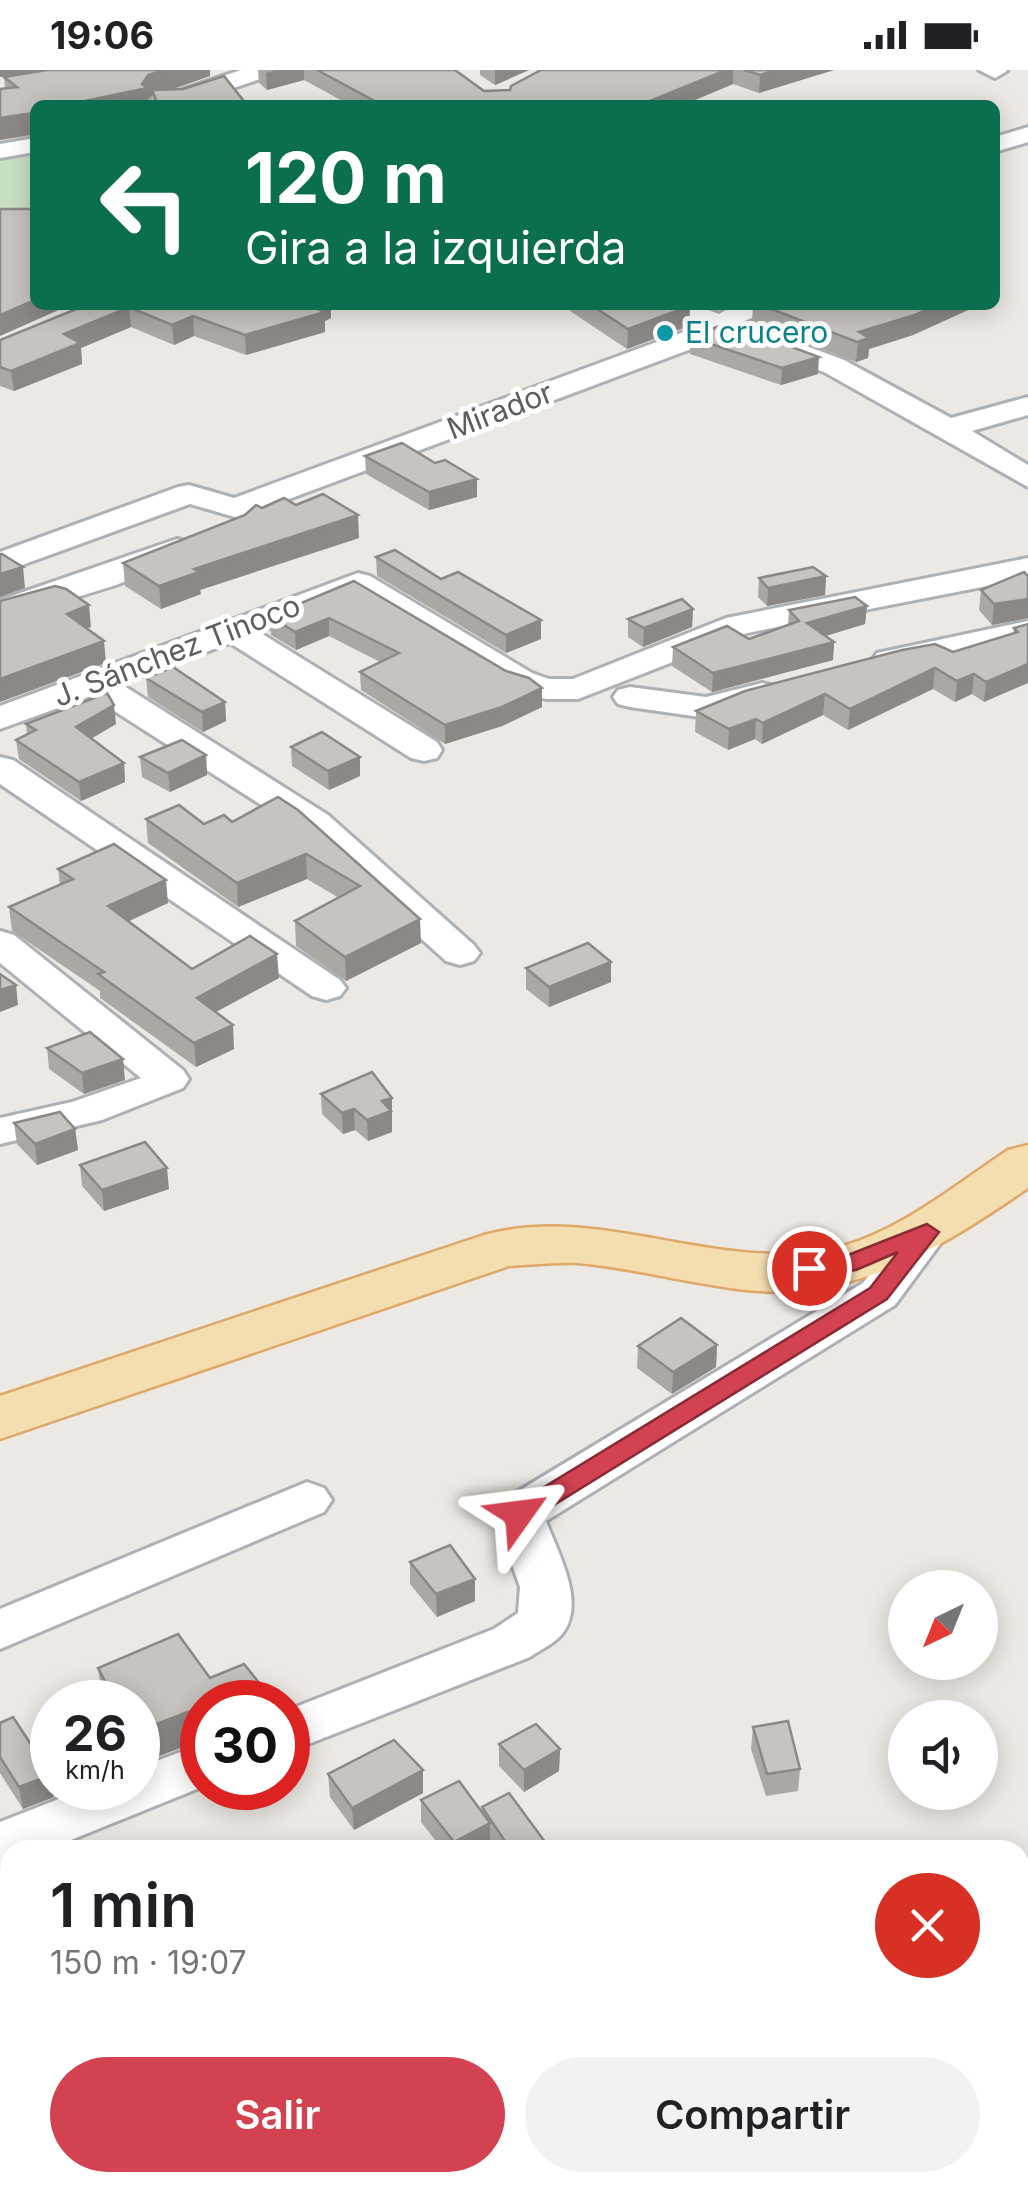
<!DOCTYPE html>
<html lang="es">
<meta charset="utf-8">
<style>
:root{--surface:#fff;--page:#f2f2f2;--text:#202124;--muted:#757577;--accent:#d34251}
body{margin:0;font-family:Inter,sans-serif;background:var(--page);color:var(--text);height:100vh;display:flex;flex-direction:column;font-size:38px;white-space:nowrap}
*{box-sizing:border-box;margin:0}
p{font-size:32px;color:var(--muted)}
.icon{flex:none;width:55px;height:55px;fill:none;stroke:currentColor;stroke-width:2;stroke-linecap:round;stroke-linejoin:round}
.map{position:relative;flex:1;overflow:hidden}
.sheet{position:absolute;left:0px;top:1770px;width:1030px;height:352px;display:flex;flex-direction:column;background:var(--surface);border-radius:30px 30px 0 0;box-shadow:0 5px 25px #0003}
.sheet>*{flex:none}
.guide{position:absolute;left:30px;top:30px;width:970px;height:210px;border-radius:15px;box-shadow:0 5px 25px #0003;background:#0b6e4f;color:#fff;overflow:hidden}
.needle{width:65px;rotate:223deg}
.tools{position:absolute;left:888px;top:1500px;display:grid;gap:20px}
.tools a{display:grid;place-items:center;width:110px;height:110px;border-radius:50%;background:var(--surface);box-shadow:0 5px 25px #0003;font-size:50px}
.speed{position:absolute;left:30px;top:1610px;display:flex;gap:20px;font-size:50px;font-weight:700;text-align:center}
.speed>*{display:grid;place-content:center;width:130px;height:130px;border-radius:50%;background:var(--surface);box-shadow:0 5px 25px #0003;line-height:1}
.speed small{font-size:25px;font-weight:400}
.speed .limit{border:15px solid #d22;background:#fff;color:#111}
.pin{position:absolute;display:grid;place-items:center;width:85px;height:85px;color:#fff;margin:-42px;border:5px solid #fff;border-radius:50%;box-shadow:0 2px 10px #0007}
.me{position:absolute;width:110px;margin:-55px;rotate:59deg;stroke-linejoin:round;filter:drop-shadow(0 0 8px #0008)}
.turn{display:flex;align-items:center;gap:35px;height:210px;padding:0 50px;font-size:45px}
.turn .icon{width:130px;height:130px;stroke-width:2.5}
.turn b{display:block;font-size:70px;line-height:85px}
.round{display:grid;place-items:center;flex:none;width:105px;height:105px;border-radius:52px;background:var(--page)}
.headline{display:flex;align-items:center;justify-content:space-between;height:170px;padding:0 50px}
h1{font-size:60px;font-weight:600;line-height:75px}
.button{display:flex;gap:20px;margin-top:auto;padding:20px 50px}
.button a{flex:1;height:115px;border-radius:60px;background:var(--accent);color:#fff;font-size:40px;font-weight:600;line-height:115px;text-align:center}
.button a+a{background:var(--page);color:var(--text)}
.status{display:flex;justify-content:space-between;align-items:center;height:70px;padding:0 50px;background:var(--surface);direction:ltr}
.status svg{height:28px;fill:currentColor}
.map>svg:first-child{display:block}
</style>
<div class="status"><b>19:06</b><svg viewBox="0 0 49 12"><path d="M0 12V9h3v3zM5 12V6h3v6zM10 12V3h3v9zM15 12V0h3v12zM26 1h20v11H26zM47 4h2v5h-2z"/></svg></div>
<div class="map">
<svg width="1028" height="2122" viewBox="0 0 1028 2122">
<rect width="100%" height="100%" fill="#ece8e3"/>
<polygon fill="#c8e0c2" points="35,83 35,145 0,142 0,90"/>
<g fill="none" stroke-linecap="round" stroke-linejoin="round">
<g stroke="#aeb1b4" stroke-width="6">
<g id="minor">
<polygon points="241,0 276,0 272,5 183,35 147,35 151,30"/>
<polygon points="979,0 1006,0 1007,1 995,8"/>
<polygon points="1028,57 1028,72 995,82 995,67"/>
<polygon points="35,68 35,82 0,88 0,74"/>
<polygon points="655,235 695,235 719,244 734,235 772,235 768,241 742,252 844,290 951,348 1028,327 1028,345 972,361 1028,395 1028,417 824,302 726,266 246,445 235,447 190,434 0,503 0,482 178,417 189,415 234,428 700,256 659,241"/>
<polygon points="177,469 188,472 193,479 188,486 116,515 0,551 0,530"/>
<polygon points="1028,488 1028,508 747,563 578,629 546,629 508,617 355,525 259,562 437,672 442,680 437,688 424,691 411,688 230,573 121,614 328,745 474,875 480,883 474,891 460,895 446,891 302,761 91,626 0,659 0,636 358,503 370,506 532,603 549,609 573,609 726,548"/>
<polygon points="1028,551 1028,571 889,600 877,597 872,590 877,583"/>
<polygon points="762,613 774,616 779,623 774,630 707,648 630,637 618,634 613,627 618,620 630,617 706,627"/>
<polygon points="0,687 13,690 340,910 346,918 340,926 326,930 312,926 0,714"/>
<polygon points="0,861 14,865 183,1000 189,1009 183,1018 102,1050 0,1074 0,1048 72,1032 141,1008 0,893"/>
<path d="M927 1148 943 1152 949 1162 895 1235 546 1451C557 1481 587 1533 562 1564 555 1573 540 1580 530 1587L288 1682V1640L494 1559 518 1543 520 1517 494 1444 502 1431 863 1213 911 1152Z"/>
<polygon points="307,1412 324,1418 332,1430 324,1442 0,1579 0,1539"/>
<polygon points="202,1674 202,1717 46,1780 10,1780 10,1794 0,1797 0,1752 87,1718 138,1718 138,1698"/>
</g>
</g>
<g stroke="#dfa869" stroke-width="5">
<path id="major" d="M1028 1075V1118C941 1178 856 1231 746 1220 690 1214 635 1198 578 1193 555 1192 532 1195 509 1196L0 1369V1326L484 1165C601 1133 717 1204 835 1178 898 1163 955 1115 1008 1080Z"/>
</g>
<use href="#minor" fill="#fff" fill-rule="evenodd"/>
<use href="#major" fill="#f4ddaf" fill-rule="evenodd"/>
</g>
<g fill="#aba8a4">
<polygon points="258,0 455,0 484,21 510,20 541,0 834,0 759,23 733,14 683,35 350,35 304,10 267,20 259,13"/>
<polygon points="480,0 529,0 495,15 480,5"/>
<polygon points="210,6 171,20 247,35 153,35 153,26 148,29 149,35 35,35 35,65 0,70 0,19 5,18 4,7"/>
<polygon points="86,235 331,248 325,251 325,262 246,285 194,266 174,275 131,257 81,278 82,294 14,321 0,316 0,270"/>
<polygon points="570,235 687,235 690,236 689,256 627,279 570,241"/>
<polygon points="705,235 727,235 719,240"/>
<polygon points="753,235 979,235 913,265 869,279 868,288 856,292 752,252"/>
<polygon points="690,267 818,304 781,315 690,284"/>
<polygon points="365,386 477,427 429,440 366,404"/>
<polygon points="296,435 359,468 200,520 201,524 161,539 125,516 123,493 262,438"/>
<polygon points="376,487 441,509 541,569 506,583 377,506"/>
<polygon points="826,506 825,525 767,536 758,527 759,508"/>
<polygon points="1028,506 1028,548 992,555 979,540 981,520"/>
<polygon points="354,511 542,637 502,656 445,674 361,620 360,602 380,592 329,566 296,580 271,565 270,546"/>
<polygon points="867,536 865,554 826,566 834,572 833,590 712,622 672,596 673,577 749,569 788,555 789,540"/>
<polygon points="693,539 692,557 643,577 628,567 628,549"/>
<polygon points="1028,554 984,632 972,624 955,632 933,619 848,660 823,645 762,674 755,669 728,680 695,662 696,641 953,582 1013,563 1014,558"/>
<polygon points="146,608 225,632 226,651 203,662 148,627"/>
<polygon points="26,654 116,654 91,669 124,693 125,712 81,731 19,689 16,670 27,665"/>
<polygon points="291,677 360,687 360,706 329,720 292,696"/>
<polygon points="206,685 207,705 170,722 142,707 140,687"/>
<polygon points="278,727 421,873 346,911 296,876 295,851 339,828 307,809 238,837 148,773 146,749 204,754 232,752"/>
<polygon points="58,799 168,833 128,851 192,899 279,908 216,942 234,979 196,997 100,928 100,921 12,861 9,837 60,815"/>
<polygon points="526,898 611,912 549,937 526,919"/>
<polygon points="47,978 125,1010 84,1024 49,999"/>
<polygon points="321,1024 392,1028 392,1062 368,1071 355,1060 343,1064 322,1044"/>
<polygon points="14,1053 75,1059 78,1080 37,1095 17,1074"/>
<polygon points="80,1095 169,1119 104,1141 82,1116"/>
<polygon points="717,1275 716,1297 672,1324 637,1298 638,1276"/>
<polygon points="410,1492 475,1531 437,1547 410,1514"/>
<polygon points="98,1598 210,1608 264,1619 265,1632 202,1632 202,1673 201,1670 138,1694 138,1632 103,1632"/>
<polygon points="0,1653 51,1705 54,1727 23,1739 0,1703"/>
<polygon points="753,1657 800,1699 798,1721 766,1726 751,1679"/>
<polygon points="499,1674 560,1679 559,1701 524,1722 499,1696"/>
<polygon points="423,1700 423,1723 354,1760 330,1727 328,1704"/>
<polygon points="421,1730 482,1742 482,1737 551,1780 496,1780 490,1770 490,1775 481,1780 443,1780 421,1752"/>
<polygon points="217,2112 297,2112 305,2122 218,2122"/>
<polygon points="917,2112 1020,2112 1028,2122 923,2122"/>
</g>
<g fill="#8b8886">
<polygon points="0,0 45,0 0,7"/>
<polygon points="165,0 210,0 210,6 154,25 152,20 153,25 148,29 149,35 85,35 85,31 142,14 148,5"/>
<polygon points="276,0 304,0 304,10 267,20 266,3"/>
<polygon points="495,0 529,0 495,15"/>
<polygon points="726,0 733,0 733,14 683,35 640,35"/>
<polygon points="777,0 834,0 759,23 760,5"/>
<polygon points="32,43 34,64 0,70 0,48"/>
<polygon points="35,230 35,235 70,235 0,266 0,245"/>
<polygon points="317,235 331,235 331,248 325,251 325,262 246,285 245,265"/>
<polygon points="937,235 979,235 913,265 869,279 868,288 856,292 859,262"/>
<polygon points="690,236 689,256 627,279 628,259"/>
<polygon points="129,237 131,257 81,278 82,294 14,321 11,301 64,264"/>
<polygon points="193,246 194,266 174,275 172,255"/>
<polygon points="819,287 818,304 781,315 782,298"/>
<polygon points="477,409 477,427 429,440 429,422"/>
<polygon points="358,445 359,468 200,520 201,524 161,539 159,516 194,499"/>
<polygon points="23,497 25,518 0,527 0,504"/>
<polygon points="826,506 825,525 767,536 768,518"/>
<polygon points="1028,529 1028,548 992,555 994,534"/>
<polygon points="89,535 91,557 70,565 67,544"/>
<polygon points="867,536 865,554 805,572 807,553"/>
<polygon points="693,539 692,557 643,577 644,558"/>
<polygon points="329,548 329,566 296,580 295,562"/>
<polygon points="541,550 541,569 506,583 506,565"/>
<polygon points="104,571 106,593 0,632 0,609"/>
<polygon points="834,572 833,590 712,622 713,603"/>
<polygon points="1028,594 1028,613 984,632 986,612"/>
<polygon points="935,598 933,619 848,660 850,639"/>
<polygon points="974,604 972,624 955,632 957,611"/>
<polygon points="542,618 542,637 502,656 445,674 445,655"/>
<polygon points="825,624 823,645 762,674 763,653"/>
<polygon points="225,632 226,651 203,662 202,642"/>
<polygon points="114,635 116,654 78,676 76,657"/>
<polygon points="756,649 755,669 728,680 729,659"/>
<polygon points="206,685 207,705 170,722 168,703"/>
<polygon points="360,687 360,706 329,720 328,701"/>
<polygon points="124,693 125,712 81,731 79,712"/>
<polygon points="306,784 307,809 238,837 237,813"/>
<polygon points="166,810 168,833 110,860 108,836"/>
<polygon points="420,849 421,873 346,911 345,887"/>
<polygon points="277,884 279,908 199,951 197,928"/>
<polygon points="611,892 611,912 549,937 549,917"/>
<polygon points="16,915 18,935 0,942 0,920"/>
<polygon points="233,955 234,979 196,997 194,973"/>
<polygon points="123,989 125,1010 84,1024 82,1003"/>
<polygon points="392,1028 392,1062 368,1071 367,1050 382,1031"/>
<polygon points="354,1039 355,1060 343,1064 342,1043"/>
<polygon points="75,1059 78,1080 37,1095 35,1074"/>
<polygon points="167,1098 169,1119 104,1141 102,1120"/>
<polygon points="717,1275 716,1297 672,1324 673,1302"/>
<polygon points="475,1509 475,1531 437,1547 436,1524"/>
<polygon points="264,1619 265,1632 231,1632"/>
<polygon points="198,1638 201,1670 138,1694 138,1661"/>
<polygon points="560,1679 559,1701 524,1722 524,1700"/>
<polygon points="423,1700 423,1723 354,1760 352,1738"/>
<polygon points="51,1705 54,1727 23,1739 19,1717"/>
<polygon points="490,1753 490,1775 481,1780 455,1780 454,1772"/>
<polygon points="1028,1961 1028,1982 1020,1984 1020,1963"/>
<polygon points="1028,2110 1028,2122 1006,2122"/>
</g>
<g fill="#c7c3bf" stroke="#8b8886" stroke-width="2.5">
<polygon points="47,0 165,0 148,5 142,14 147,18 85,31 89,35 35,35 35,47 32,43 0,48 0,19 17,17 4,7"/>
<polygon points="317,0 455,0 484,21 510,20 511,16 541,0 726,0 640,35 382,35"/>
<polygon points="744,0 777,0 760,5"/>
<polygon points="224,6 247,35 158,35 152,20 183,19"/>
<polygon points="0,139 35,139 35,230 0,245"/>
<polygon points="86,235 317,235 314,237 325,242 245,265 193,246 172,255 129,237 64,264 80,273 11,301 0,297 0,270"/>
<polygon points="591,235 687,235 690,236 628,259"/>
<polygon points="761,235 937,235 915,245 859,262 869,268 857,272"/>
<polygon points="727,253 819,287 782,298 690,267"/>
<polygon points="402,373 435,393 445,390 477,409 429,422 365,386"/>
<polygon points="323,424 358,445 194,499 199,502 159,516 123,493 245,445 256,435 262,438 284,428 296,435"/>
<polygon points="395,480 441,509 458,502 541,550 506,565 376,487"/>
<polygon points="0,484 2,484 23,497 0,504"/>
<polygon points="813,497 826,506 768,518 759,508"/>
<polygon points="1024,502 1028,506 1028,529 994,534 981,520"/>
<polygon points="354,511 506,601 529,608 542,618 502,637 445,655 360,602 399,583 329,548 295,562 270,546"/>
<polygon points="55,516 66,519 89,535 67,544 104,571 0,609 0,531"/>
<polygon points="855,527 867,536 807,553 834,572 713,603 673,577 727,556 749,569 799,551 789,540"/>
<polygon points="682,529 693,539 644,558 628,549"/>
<polygon points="1028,554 1028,594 986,612 974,604 957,611 935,598 850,639 825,624 763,653 756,649 729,659 696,641 745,621 902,580 935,574 953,582 1018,562 1014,558"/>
<polygon points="173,597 225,632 202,642 146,608"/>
<polygon points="107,623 114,635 76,657 124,693 79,712 16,670 36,660 26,654"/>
<polygon points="322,662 360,687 328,701 291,677"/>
<polygon points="182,670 206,685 168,703 140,687"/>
<polygon points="278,727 298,740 420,849 345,887 295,851 360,816 306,784 237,813 146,749 179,735 204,754 224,745 232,752"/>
<polygon points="114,774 166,810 108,836 192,899 250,866 277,884 197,928 233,955 194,973 98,904 104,902 9,837 73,809 58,799"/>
<polygon points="588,873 611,892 549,917 526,898"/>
<polygon points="0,904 16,915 0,920"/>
<polygon points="90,962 123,989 82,1003 47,978"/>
<polygon points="372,1002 392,1028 382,1031 391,1041 367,1050 354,1039 342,1043 321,1024"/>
<polygon points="60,1042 75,1059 35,1074 14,1053"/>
<polygon points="145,1072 167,1098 102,1120 80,1095"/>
<polygon points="681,1248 717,1275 673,1302 638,1276"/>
<polygon points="450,1475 475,1509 436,1524 410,1492"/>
<polygon points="178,1564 210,1608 244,1594 264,1619 231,1632 202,1632 202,1644 198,1638 138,1661 138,1632 116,1632 98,1598"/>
<polygon points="13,1647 51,1705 19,1717 0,1687 0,1653"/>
<polygon points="788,1651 800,1699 767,1704 753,1657"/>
<polygon points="536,1654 560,1679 524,1700 499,1674"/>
<polygon points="394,1670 423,1700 352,1738 328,1704"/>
<polygon points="459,1711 490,1753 454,1772 421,1730"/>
<polygon points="509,1723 551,1780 511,1780 482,1737"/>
<polygon points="1020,1918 1022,1918 1028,1928 1028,1961 1020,1963"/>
<polygon points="1020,2065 1022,2069 1028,2065 1028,2110 1006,2122 940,2122 934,2112 1020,2112"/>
<polygon points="220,2112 297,2112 305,2122 228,2122"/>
</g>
<polygon fill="#d34251" stroke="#892b35" stroke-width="2.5" points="927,1154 939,1162 887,1229 528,1451 510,1451 506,1444 510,1438 870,1218 898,1182 856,1200 809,1206 797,1198 801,1193 843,1187"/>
<circle fill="#0f9aa8" stroke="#fff" stroke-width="4" cx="665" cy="263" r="10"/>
<g text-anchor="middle" stroke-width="10" stroke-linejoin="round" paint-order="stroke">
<g font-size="30" fill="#0d838f" stroke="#fff" text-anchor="start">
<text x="685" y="273">El crucero</text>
</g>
<g font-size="30" fill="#5b5f62" stroke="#fff">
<text transform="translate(500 341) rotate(-21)" y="10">Mirador</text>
<text transform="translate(177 581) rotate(-21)" y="10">J. Sánchez Tinoco</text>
</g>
</g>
</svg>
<div class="tools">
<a><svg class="needle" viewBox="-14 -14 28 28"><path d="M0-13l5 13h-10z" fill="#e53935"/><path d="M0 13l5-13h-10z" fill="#757577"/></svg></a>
<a><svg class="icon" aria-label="sound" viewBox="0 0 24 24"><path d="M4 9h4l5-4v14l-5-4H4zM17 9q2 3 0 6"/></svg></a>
</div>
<div class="speed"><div>26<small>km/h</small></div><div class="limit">30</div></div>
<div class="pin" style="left:809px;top:1198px;background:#d93025"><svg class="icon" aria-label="arrive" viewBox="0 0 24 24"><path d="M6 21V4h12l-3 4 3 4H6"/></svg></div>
<svg class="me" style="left:519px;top:1444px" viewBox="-20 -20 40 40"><path d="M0-17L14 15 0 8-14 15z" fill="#d34251" stroke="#fff" stroke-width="4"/></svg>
<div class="guide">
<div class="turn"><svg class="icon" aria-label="left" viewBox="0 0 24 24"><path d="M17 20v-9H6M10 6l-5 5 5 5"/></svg><div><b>120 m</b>Gira a la izquierda</div></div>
</div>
<section class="sheet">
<div class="headline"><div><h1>1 min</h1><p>150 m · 19:07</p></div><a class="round" style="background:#d93025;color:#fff"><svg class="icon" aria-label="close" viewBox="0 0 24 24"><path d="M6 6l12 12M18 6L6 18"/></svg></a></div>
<div class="button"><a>Salir</a><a>Compartir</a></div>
</section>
</div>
